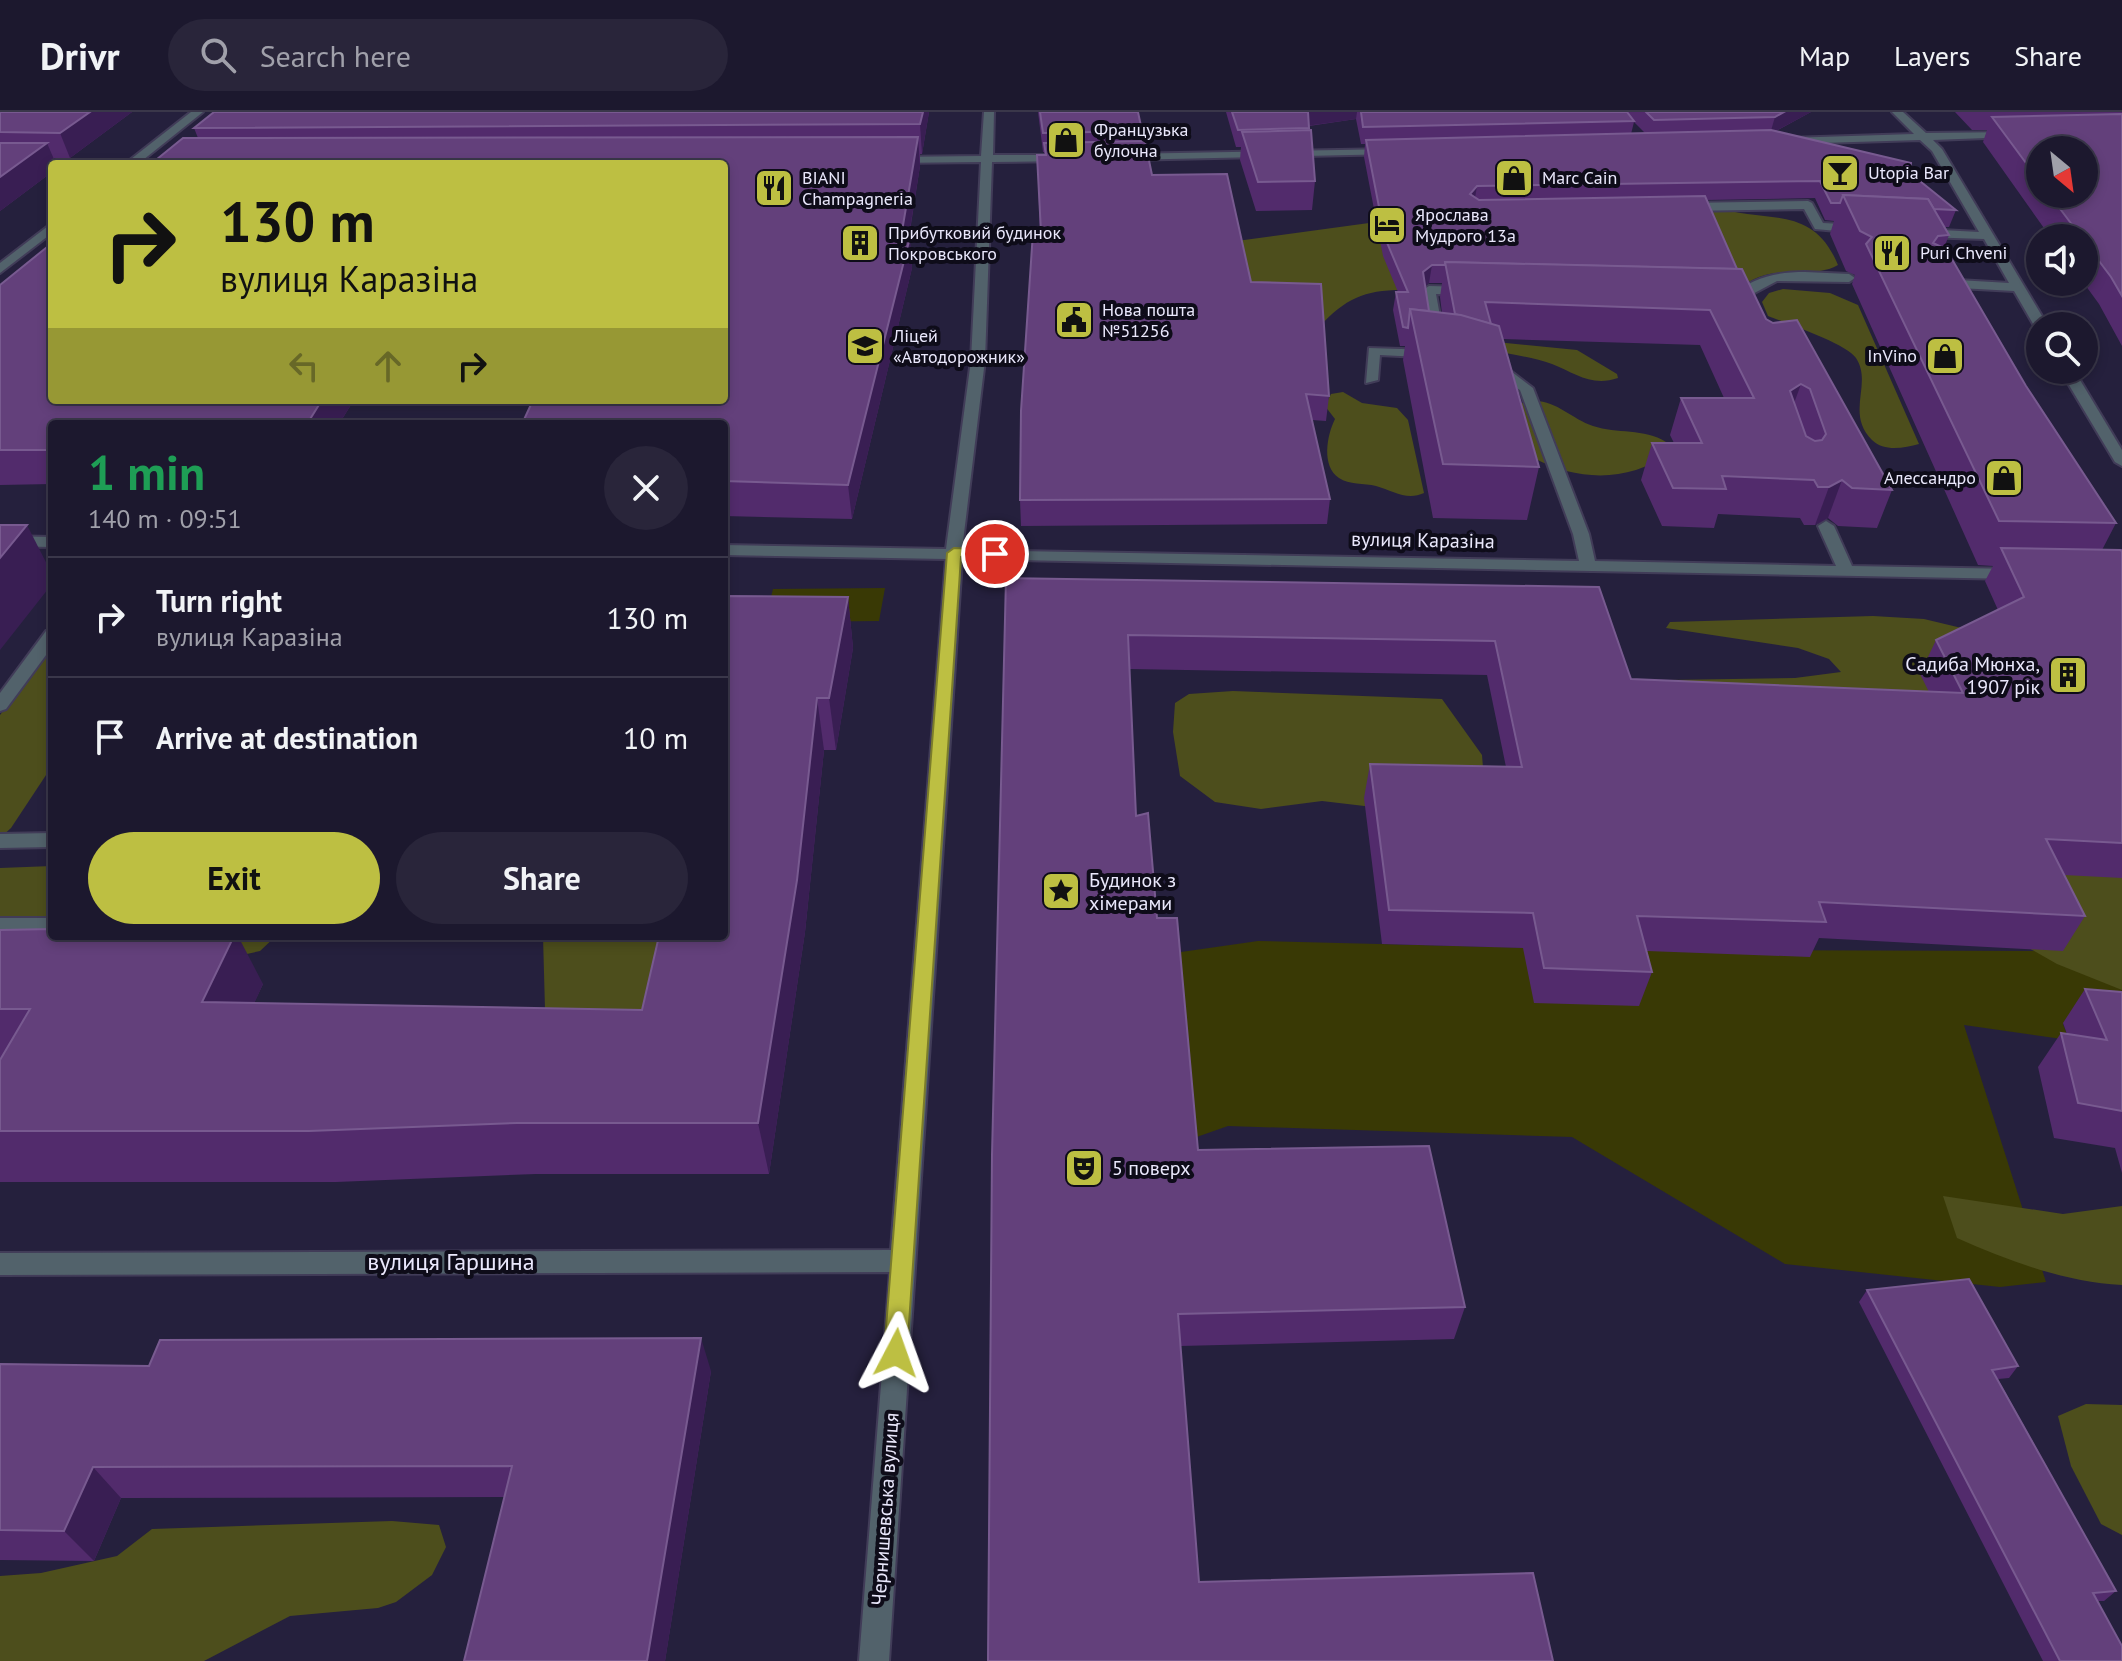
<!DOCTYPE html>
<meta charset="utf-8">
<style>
:root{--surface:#1c182e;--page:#29253a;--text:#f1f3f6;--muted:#a0a0aa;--line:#3a374a;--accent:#bdbf42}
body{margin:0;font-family:"PT Sans",sans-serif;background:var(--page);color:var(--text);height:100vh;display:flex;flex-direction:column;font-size:30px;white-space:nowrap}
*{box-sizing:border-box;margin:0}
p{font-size:26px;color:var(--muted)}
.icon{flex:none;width:44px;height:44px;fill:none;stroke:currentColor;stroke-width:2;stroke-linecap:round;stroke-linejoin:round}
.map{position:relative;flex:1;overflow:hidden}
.side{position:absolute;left:48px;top:308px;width:680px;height:520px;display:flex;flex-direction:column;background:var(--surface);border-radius:8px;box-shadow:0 4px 12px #0003,0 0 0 2px var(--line)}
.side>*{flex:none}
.banner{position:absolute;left:48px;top:48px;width:680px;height:244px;border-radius:8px;box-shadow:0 4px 12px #0003,0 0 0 2px var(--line);background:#bdbf42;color:#111;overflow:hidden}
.needle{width:52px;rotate:151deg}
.tools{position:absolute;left:2026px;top:24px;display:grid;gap:16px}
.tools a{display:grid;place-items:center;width:72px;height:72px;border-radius:50%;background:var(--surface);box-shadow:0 4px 12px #0003,0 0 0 2px var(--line);font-size:40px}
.pin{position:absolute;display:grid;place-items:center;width:68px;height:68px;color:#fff;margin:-34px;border:4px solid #fff;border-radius:50%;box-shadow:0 2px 8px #0007}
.me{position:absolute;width:88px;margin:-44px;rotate:4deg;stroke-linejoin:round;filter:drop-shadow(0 0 6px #0008)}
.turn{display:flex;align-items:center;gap:28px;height:168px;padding:0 40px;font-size:36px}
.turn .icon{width:104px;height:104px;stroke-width:2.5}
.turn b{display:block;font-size:56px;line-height:68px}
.lanes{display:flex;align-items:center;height:76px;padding:0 40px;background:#0003;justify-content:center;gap:40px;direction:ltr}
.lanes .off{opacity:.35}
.round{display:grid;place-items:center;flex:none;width:84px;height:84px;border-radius:42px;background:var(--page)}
.headline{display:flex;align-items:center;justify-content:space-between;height:136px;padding:0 40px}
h1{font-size:48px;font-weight:800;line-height:60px;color:#1e9e55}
.cta{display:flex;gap:16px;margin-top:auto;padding:16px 40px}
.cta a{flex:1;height:92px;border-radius:48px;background:var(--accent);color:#111;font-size:32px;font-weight:800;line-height:92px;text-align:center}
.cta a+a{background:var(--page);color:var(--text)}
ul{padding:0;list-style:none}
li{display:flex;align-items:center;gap:24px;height:120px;padding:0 40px;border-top:2px solid var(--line)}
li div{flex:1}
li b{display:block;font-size:30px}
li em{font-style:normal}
header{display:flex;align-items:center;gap:48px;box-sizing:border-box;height:112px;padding:0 40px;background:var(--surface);border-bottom:2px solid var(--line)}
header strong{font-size:38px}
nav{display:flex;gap:44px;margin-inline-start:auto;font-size:28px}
.search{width:560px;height:72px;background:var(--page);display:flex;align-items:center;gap:20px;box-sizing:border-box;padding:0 28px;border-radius:44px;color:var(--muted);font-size:30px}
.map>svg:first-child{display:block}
</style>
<header>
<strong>Drivr</strong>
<div class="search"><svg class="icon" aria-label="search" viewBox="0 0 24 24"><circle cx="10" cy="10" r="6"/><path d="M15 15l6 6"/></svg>Search here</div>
<nav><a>Map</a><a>Layers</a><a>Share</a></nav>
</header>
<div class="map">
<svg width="2122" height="1549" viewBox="0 0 2122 1549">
<rect width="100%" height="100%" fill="#25203d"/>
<g fill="#393905">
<polygon points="885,476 879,509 786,510 769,493 773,477"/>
<polygon points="1258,829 1619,838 2063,839 2122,843 2122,917 2063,912 2069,928 1964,913 2046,1170 2000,1175 1785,1152 1572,1025 1228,1014 1191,1027 1174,841"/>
</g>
<g fill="#4d4e1c">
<path d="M1712 94C1765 113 1812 90 1838 153 1812 168 1779 151 1749 170L1731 167 1683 95Z"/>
<path d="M1391 108 1408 178C1366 177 1347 185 1319 215L1061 116 1222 131Z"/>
<path d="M1783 177 1830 181 1858 193 1919 332C1904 336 1884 340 1872 328 1845 301 1873 272 1856 246 1847 232 1786 211 1768 204L1762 190 1769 181Z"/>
<path d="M1486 229 1577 238 1617 262 1618 266C1591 275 1575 261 1552 252 1529 244 1501 241 1477 235Z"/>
<path d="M1343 280 1362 291 1397 296 1408 308 1424 381C1407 389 1393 379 1376 374 1364 371 1349 373 1339 366 1321 354 1327 323 1335 307L1325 294 1331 282Z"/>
<path d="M1535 289C1557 289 1572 307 1593 314 1617 322 1644 316 1666 330L1669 341C1629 371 1576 369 1534 346L1517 292Z"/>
<polygon points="1873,504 1924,507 1995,524 2026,590 1633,577 1668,568 1795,566 1841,560 1829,547 1798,536 1666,516 1670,510"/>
<polygon points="52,537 52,654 11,716 0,726 0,603"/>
<polygon points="1233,579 1442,587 1482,643 1484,668 1415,700 1322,689 1261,697 1215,690 1180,664 1173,620 1175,591 1189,582"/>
<polygon points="1972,747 2122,763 2122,878 2057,852 2004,822"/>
<polygon points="52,754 52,824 276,824 260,839 201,852 0,839 0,756"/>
<polygon points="543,824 671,824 633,934 545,897"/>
<path d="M1943 1084 2063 1102 2122 1094V1173C2064 1170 2009 1149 1957 1126Z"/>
<polygon points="2086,1292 2122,1293 2122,1423 2101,1412 2071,1354 2058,1304"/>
<polygon points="392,1409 439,1413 446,1435 432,1463 396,1490 378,1496 290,1504 204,1549 0,1549 0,1464 41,1461 117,1444 152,1417"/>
</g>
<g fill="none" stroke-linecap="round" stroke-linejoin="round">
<g stroke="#413c58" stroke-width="4">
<g id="minor">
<polygon points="191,0 203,0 138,52 0,53 0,47 126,51"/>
<path d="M984 0H994L993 43H1064L1070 46 1064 49 992 50 985 248 962 438 1579 449 1573 422 1520 278C1508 270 1492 265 1482 257L1489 253 1512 260 1533 276 1589 422 1595 449 1836 454 1818 414 1826 409 1834 414 1852 454 2016 457 2024 462 2016 467 962 447 889 1549H859L890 1160 0 1163V1141L891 1138 946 447 724 443V433L946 437 971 248 981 50 892 51 886 48 892 45 981 44Z"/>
<polygon points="1892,0 1903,0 1926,21 2016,20 2017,22 2012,25 1933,28 1942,37 2048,214 2036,217 2014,179 1941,175 1935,171 1941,167 2009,171 1984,127 1923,125 1917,121 1923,117 1979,120 1932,39 1920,28 1788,32 1783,29 1788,26 1914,22"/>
<polygon points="1392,37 1396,38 1396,42 1124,48 1118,45 1124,42"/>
<polygon points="1808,89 1812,91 1823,111 1859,113 1865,117 1859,121 1815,117 1804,97 1684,99 1678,95 1684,91"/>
<polygon points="52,111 52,121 0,161 0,151"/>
<path d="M1805 160 1849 162 1855 166 1849 170 1777 169 1745 186 1747 198 1735 195 1732 185C1751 165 1778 160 1805 160Z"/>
<polygon points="1429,174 1466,175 1472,179 1466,183 1436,182 1447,242 1440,246 1380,243 1378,268 1366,271 1369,236 1432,238 1423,178"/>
<polygon points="2060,258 2074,258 2122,338 2122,354 2115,350"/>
<polygon points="0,424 52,425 52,435 0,434"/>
<polygon points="52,518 52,535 6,597 0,599 0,581 46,519"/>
<polygon points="52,721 52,735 0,736 0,722"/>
<rect x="0" y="806" width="52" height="14"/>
</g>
</g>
<use href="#minor" fill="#52626b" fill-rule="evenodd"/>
</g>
<g fill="#522b6c" fill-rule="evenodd">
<polygon points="0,0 132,0 70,46 54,46 52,60 0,99"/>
<polygon points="214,0 929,0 922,42 920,42 920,54 909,125 912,156 852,407 724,404 724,288 198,26 194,16"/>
<polygon points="1038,0 1138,0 1142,19 1141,29 1152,63 1251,170 1329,284 1326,309 1312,308 1330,387 1327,412 1021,414 1020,388 1040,120 1037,43 1044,43 1044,40 1043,40"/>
<path d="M1226 0H1811L1776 19 1910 61 1956 98 1949 115H1944L1949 123 1944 136 2026 274 2116 411 2102 438 2122 440V766L2064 763 2085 804 2063 839 1819 826 1810 845 1647 839 1652 860 1639 894 1534 891 1523 836 1382 832 1364 686 1370 652 1506 655 1487 563 1129 557 1136 704 1157 806 1198 1038 1465 1195 1454 1227 1180 1234 988 1549 1006 466 1599 475 1631 567 1929 580 1920 562 1936 528 1998 498 1985 469 1993 454 1978 453 1852 172 1855 163 1846 159 1830 122 1834 109 1825 108 1815 86 1706 88 1737 157 1766 207 1892 378 1877 416 1838 414 1828 406 1815 413H1804L1800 406 1718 402 1714 416 1662 414 1641 368 1652 331H1674L1670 323 1681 286H1724L1700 233 1503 227 1539 355 1527 408 1433 406 1403 248 1405 234H1400L1393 198 1396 180H1398L1383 144 1364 45 1365 32H1361L1356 7 1309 14 1315 69 1312 98 1256 99 1240 48 1241 35H1236ZM1634 10 1645 21 1631 22ZM1429 171H1442L1440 185 1442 201 1429 199 1425 174Z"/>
<path d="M1955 0H2122V234L2099 192 2083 170H2084V126H2051L1983 30 1987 18H1972ZM2040 38 2084 82H2040Z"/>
<polygon points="0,173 52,288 354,288 339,312 52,312 52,372 0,373"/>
<polygon points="848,485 853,536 836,638 824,638 805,820 769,1062 536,1062 336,1070 0,1070 0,818 263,872 254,891 642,898"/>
<polygon points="590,824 648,824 591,826"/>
<polygon points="2085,877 2122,880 2122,1061 2115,1036 2054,1026 2038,955 2061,921 2067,922 2063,911"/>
<polygon points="1867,1178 2018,1254 2009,1266 1998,1267 2116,1479 2104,1489 2097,1489 2122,1549 2043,1549 1859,1190"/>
<polygon points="0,1252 711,1259 665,1549 464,1549 504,1385 121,1386 94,1449 0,1448"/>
</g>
<g fill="#391e53">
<polygon points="90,0 132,0 70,46 60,21"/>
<polygon points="923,0 929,0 922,42 920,12"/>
<polygon points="1307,0 1357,0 1356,7 1306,14"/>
<polygon points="1784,0 1811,0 1770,22 1775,5"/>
<polygon points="918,25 920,54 906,142 910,125 912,156 852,407 848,373"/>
<polygon points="47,31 56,52 52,52 52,60 0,99 0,65"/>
<polygon points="1477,74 1474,92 1470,82"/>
<polygon points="1432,153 1429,171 1420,178 1423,160"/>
<polygon points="1801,272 1788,308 1790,279"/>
<polygon points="322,288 354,288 339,312 307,312"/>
<polygon points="1842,368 1828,406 1815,413 1829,375"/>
<polygon points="27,413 52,462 52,472 0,538 0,446"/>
<polygon points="848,485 853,536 836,638 829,586"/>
<polygon points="817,586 824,638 805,820 769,1062 758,1011"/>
<polygon points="234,824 238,824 263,872 231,942 202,890"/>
<polygon points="701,1226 711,1259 665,1549 647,1549"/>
<polygon points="93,1355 121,1386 94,1449 64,1419"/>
</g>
<g fill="#63407b" stroke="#785a90" stroke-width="2" fill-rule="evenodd">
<polygon points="0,0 90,0 60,21 0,20"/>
<polygon points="214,0 923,0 920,12 194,16"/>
<polygon points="1040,0 1138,0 1142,19 1043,21"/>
<polygon points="1232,0 1308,0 1309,16 1238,18"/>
<polygon points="1361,0 1627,0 1634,9 1363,15"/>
<polygon points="1646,0 1784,0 1775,5 1654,8"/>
<polygon points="2122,2 2122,184 2111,165 2084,129 2084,126 2082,126 2049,82 2084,82 2084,38 2040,38 2040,70 1992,5"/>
<polygon points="1311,18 1315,69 1258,70 1242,20"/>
<polygon points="1771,18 1911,51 1910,61 1956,98 1934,97 1928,87 1843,83 1840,91 1831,91 1820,69 1477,74 1470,82 1479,88 1705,84 1737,157 1445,150 1445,153 1432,153 1423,160 1429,199 1410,197 1408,216 1403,215 1396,180 1408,180 1385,126 1366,28"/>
<polygon points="918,25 901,125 910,125 848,373 724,369 724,312 522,312 533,288 724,288 724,52 151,52 183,26"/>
<polygon points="1145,29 1152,63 1227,62 1251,170 1321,172 1329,284 1306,282 1330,387 1020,388 1021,299 1033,120 1041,120 1037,43 1046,43 1044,31"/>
<polygon points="0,31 47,31 0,65"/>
<polygon points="1843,83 1928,87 1949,123 1938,124 1933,131 1946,137 2026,274 2116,411 1999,409 1866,132 1872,125 1860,119"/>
<polygon points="52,131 52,288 322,288 307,312 52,312 52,338 0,338 0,173"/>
<path d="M1445 150 1742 157 1766 207 1773 211 1797 208 1892 378 1852 376 1842 368 1829 375H1818L1814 368 1722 364 1726 377 1673 376 1652 331H1702L1681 286H1754L1710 198 1485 190 1491 212 1455 202ZM1801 272 1810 277 1826 322 1822 328 1815 329 1806 324 1790 279Z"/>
<polygon points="1410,197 1461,203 1499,214 1539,355 1443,352"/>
<polygon points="0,413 27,413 0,446"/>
<polygon points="2001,436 2121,438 2122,440 2122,731 2046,727 2085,804 1819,790 1826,810 1637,804 1652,860 1544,856 1533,801 1389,798 1370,652 1522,655 1495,529 1128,523 1136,704 1148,701 1157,806 1177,806 1198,1038 1429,1034 1465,1195 1178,1202 1199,1470 1533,1461 1553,1549 988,1549 992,1043 1006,466 1599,475 1631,567 1963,581 1936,528 2024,485"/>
<polygon points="724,484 848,485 829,586 817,586 797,768 758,1011 517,1011 309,1019 0,1019 0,948 30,897 0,897 0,818 52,817 52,824 234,824 202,890 642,898 659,824 724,824"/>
<polygon points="2085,877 2122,880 2122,999 2078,991 2061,921 2107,928"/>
<polygon points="1969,1167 2018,1254 1992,1258 2116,1479 2093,1481 2122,1534 2122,1549 2060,1549 1867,1178"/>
<polygon points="701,1226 647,1549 464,1549 512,1354 93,1355 64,1419 0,1418 0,1252 149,1254 160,1228"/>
</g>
<polygon fill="#bdbf42" stroke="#7b7c2b" stroke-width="2" points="954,436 995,438 1002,442 995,446 961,445 907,1241 904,1249 896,1252 887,1249 884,1241 947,441"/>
<defs>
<g id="shop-square" transform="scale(2)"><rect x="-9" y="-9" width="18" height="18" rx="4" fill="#bdbf42" stroke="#0e0c19"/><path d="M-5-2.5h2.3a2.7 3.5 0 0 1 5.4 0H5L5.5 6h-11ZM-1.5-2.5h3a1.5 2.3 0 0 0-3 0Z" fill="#111"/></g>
<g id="bar-square" transform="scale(2)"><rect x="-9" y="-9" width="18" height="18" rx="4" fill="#bdbf42" stroke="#0e0c19"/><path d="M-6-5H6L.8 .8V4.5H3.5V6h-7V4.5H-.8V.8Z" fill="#111"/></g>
<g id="restaurant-square" transform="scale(2)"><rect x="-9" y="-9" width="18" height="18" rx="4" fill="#bdbf42" stroke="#0e0c19"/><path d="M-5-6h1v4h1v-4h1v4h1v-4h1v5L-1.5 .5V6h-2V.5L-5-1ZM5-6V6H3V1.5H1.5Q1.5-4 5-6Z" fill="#111"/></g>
<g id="hotel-square" transform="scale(2)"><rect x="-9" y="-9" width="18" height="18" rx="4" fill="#bdbf42" stroke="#0e0c19"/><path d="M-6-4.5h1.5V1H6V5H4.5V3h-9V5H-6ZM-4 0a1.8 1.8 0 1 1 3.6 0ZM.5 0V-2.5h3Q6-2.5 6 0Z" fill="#111"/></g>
<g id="building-square" transform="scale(2)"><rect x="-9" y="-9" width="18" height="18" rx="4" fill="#bdbf42" stroke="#0e0c19"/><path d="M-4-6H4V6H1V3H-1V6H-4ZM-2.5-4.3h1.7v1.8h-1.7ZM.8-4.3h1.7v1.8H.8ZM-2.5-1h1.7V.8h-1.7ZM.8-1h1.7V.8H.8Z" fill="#111"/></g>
<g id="civic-square" transform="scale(2)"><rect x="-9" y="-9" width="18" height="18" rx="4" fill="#bdbf42" stroke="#0e0c19"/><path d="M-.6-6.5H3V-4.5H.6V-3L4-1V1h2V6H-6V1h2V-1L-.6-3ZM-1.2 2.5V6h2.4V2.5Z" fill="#111"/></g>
<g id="school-square" transform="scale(2)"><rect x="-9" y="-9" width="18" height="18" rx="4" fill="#bdbf42" stroke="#0e0c19"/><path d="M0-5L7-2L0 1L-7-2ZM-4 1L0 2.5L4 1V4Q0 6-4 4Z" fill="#111"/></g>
<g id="sight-square" transform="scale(2)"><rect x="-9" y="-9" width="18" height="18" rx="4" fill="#bdbf42" stroke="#0e0c19"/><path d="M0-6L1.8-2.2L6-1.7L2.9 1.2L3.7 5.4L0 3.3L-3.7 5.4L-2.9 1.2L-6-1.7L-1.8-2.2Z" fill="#111"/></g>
<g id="theatre-square" transform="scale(2)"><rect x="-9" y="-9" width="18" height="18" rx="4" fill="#bdbf42" stroke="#0e0c19"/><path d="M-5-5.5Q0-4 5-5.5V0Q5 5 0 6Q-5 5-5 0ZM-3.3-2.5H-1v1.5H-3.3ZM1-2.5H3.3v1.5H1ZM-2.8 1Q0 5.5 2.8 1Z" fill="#111"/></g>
</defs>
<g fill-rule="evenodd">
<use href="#shop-square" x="1066" y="28"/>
<use href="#bar-square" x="1840" y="61"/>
<use href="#shop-square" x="1514" y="66"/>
<use href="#restaurant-square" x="774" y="76"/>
<use href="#hotel-square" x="1387" y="113"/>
<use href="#building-square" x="860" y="131"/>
<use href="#restaurant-square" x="1892" y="141"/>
<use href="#civic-square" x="1074" y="208"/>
<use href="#school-square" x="865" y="234"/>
<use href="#shop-square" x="1945" y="244"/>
<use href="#shop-square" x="2004" y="366"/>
<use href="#building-square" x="2068" y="563"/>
<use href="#sight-square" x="1061" y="779"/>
<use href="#theatre-square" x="1084" y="1056"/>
</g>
<g text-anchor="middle" stroke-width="8" stroke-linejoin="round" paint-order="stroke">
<g font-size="18" fill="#eae8fc" stroke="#0e0c19" text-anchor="start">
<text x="1094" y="24">Французька<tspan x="1094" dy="21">булочна</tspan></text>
<text x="1868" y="67">Utopia Bar</text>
<text x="802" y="72">BIANI<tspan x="802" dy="21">Champagneria</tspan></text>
<text x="1542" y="72">Marc Cain</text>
<text x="1415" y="109">Ярослава<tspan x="1415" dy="21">Мудрого 13а</tspan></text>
<text x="888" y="127">Прибутковий будинок<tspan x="888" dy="21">Покровського</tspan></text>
<text x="1920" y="147">Puri Chveni</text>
<text x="1102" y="204">Нова пошта<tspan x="1102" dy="21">№51256</tspan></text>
<text x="893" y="230">Ліцей<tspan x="893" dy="21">«Автодорожник»</tspan></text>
<text x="1917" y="250" text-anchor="end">InVino</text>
<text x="1976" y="372" text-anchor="end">Алессандро</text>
</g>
<g font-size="20" fill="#eae8fc" stroke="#0e0c19">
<text transform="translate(1423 428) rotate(1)" y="7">вулиця Каразіна</text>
<text transform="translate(885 1397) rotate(-86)" y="7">Чернишевська вулиця</text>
</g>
<g font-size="20" fill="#eae8fc" stroke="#0e0c19" text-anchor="start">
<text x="2040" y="559" text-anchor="end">Садиба Мюнха,<tspan x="2040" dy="23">1907 рік</tspan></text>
<text x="1089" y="775">Будинок з<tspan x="1089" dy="23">хімерами</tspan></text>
<text x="1112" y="1063">5 поверх</text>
</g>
<g font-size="24" fill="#eae8fc" stroke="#0e0c19">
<text x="451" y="1158">вулиця Гаршина</text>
</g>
</g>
</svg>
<div class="tools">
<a><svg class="needle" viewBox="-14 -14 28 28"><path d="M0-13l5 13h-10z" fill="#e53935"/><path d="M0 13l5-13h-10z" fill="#a0a0aa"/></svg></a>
<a><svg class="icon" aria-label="sound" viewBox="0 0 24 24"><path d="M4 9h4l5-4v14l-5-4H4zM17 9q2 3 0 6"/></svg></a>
<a><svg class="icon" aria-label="search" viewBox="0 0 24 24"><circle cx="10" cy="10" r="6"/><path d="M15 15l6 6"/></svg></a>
</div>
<div class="pin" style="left:995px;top:442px;background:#d93025"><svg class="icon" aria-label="arrive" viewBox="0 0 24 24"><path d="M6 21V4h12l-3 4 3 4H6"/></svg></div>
<svg class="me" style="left:896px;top:1241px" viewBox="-20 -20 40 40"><path d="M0-17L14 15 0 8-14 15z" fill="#bdbf42" stroke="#fff" stroke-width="4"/></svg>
<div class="banner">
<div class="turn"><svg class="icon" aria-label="right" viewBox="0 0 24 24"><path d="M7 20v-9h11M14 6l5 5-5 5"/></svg><div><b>130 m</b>вулиця Каразіна</div></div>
<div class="lanes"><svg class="icon off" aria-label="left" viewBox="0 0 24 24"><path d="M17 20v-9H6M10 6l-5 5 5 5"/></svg><svg class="icon off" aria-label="ahead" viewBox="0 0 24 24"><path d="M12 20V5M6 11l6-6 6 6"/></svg><svg class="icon" aria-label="right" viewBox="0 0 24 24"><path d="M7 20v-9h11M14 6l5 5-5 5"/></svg></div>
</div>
<section class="side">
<div class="headline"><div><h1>1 min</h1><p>140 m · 09:51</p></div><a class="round"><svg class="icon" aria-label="close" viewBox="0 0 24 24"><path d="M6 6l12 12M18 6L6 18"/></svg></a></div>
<ul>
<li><svg class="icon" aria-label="right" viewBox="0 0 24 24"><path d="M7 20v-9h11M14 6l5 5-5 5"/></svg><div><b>Turn right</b><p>вулиця Каразіна</p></div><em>130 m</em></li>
<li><svg class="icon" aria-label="arrive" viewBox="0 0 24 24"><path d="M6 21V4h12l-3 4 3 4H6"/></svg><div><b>Arrive at destination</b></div><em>10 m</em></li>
</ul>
<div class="cta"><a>Exit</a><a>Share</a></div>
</section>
</div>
